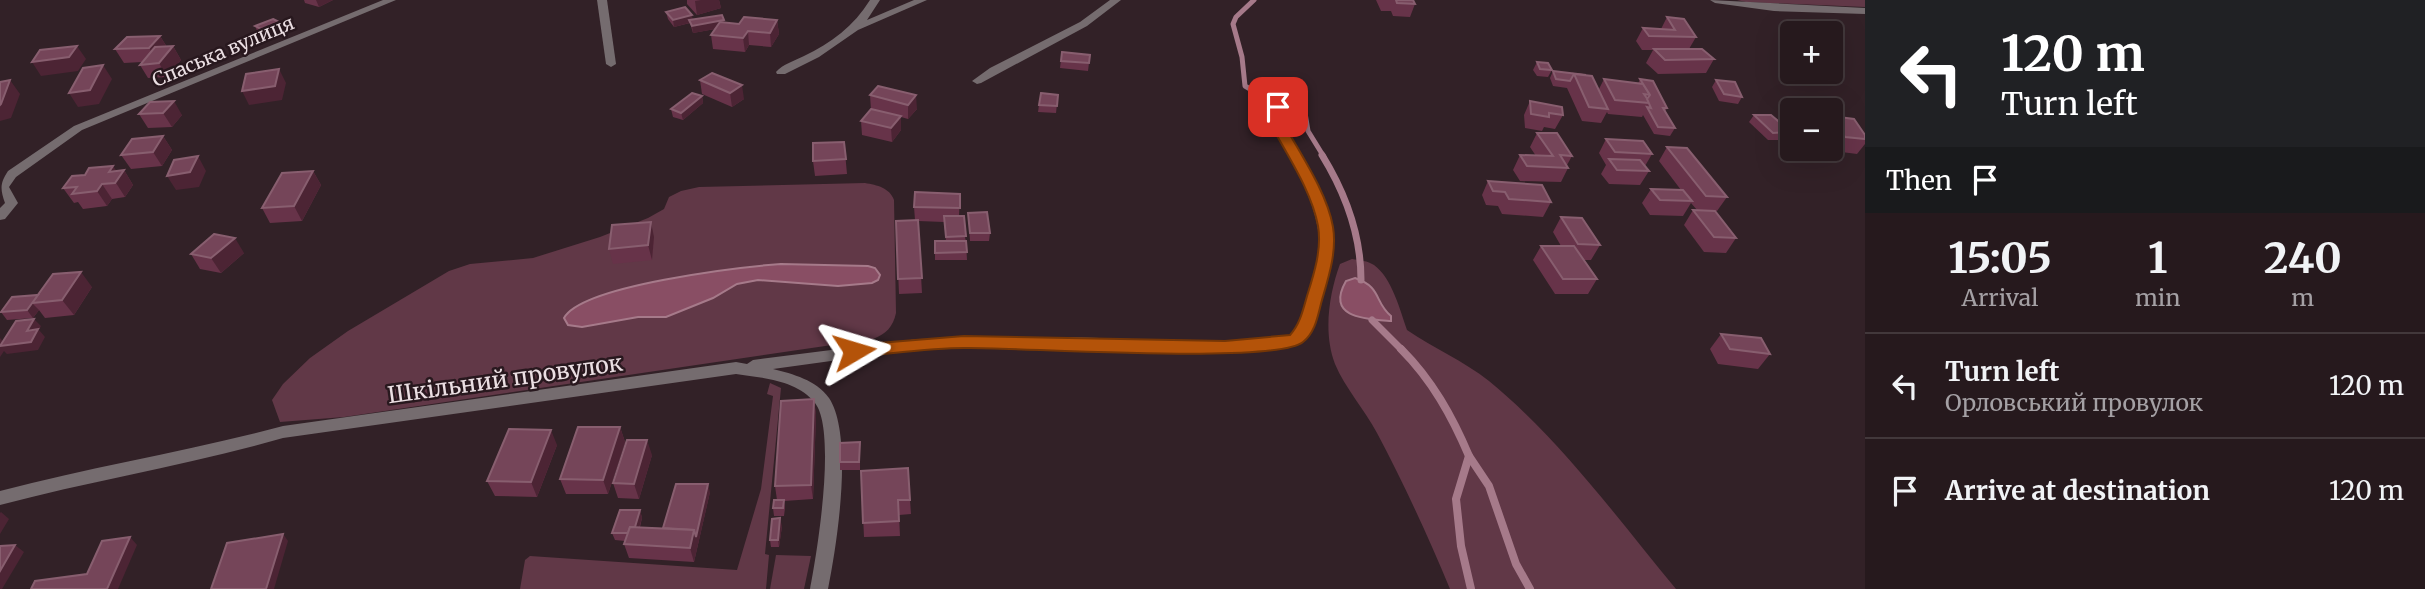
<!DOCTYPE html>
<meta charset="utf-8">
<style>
:root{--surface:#26191d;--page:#32262a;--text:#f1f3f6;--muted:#a4a0a4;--line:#42383b}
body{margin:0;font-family:Merriweather,serif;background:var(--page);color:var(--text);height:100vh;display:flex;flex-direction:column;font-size:26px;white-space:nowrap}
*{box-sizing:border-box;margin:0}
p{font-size:23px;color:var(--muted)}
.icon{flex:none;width:38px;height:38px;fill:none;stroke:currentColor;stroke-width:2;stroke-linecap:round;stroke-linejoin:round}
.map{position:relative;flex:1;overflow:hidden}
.side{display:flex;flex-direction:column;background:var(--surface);width:560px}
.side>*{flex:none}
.banner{background:#202124;color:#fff;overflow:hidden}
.buttons{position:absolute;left:1780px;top:21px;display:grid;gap:14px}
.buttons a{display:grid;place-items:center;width:63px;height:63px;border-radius:7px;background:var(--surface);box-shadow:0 7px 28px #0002,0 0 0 2px var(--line);font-size:35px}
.pin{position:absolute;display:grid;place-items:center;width:60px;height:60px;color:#fff;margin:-30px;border-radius:14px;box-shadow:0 4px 10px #0006}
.me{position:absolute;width:77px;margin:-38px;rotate:83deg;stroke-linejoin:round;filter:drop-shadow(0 0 5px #0008)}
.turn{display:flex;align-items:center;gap:24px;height:147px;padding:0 21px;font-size:32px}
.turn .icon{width:91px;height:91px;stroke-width:2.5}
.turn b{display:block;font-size:49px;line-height:60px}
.then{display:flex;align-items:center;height:66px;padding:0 21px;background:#0003;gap:14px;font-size:26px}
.eta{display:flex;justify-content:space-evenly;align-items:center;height:119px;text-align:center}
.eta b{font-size:42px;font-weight:700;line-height:49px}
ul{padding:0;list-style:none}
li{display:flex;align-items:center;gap:21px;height:105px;padding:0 21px;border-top:2px solid var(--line)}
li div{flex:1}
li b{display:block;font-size:26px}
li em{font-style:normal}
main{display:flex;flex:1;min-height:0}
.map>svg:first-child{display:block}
</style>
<main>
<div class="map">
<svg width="1865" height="589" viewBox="0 0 1865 589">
<rect width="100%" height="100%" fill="#322127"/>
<g fill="#613847">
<polygon points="1737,0 1865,0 1865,7 1746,2"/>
<path d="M865 183C877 185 890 188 894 200L896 313C893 327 886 334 873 339L344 417 280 422 272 400 283 384 310 358 348 331 449 271 470 264 533 258 600 237 648 218 664 209 669 197 681 191 699 187Z"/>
<path d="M1352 259C1359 260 1368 261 1374 265 1392 278 1400 310 1407 330 1433 348 1464 361 1489 381 1561 440 1617 518 1676 589H1450C1428 536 1404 484 1377 433 1365 410 1345 388 1335 364 1323 333 1329 294 1340 264Z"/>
<polygon points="770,383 781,388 765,554 769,555 766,589 520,589 525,560 530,556 737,570 761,489 773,396 767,394"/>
<polygon points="776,555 811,556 804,589 770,589"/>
</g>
<g fill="#894e64" stroke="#a67a8a" stroke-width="2">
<path d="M781 264 868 266 875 268 880 275 878 280 872 283 838 286 758 280 737 284 713 298 666 317H638L582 327 568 325 564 318C582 285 741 267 781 264Z"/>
<path d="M1355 278C1382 287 1374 302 1391 316V321C1366 319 1325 318 1346 281Z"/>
</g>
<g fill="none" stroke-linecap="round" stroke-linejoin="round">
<polyline stroke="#a67a8a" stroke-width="5" points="1254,0 1236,17 1233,24 1242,57 1245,86 1265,98 1304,107 1308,131 1324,157"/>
<g stroke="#a67a8a" stroke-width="7">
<path d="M1322 155C1346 194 1361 234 1361 280"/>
<polyline points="1372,320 1402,350"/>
</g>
<g stroke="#a67a8a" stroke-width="8">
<path d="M1401 349C1432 380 1452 416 1469 456L1456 499 1461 546 1471 589"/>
<polyline points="1469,456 1489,486 1516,564 1530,589"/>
</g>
<path fill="#756c6f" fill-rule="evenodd" d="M870 0H880L867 20 914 0H927L858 30 819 57 785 74H777L776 72C783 64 794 61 804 56 831 43 854 26 870 0Z"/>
<g fill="#756c6f" fill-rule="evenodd">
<path d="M383 0H396L82 130 16 177 9 187 18 203 5 219 0 220V208L5 203C0 189 0 183 8 171L74 126Z"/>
<polygon points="597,0 607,0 616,64 611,67 606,64"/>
<polygon points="1110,0 1121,0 1087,26 981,83 977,84 972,81 990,68 1080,22"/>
<polygon points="1710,0 1865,8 1865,14 1774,11 1715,3"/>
<path d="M1278 104 1284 107 1279 117 1320 196 1331 226 1333 255 1326 281 1312 329 1300 344 1272 350 1225 352 1068 347 918 349 773 369C793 374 816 380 829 398 854 436 837 544 828 589H810C817 553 837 431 815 403 797 380 763 378 736 374L283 438C190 465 94 480 0 505V491C94 466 190 451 283 426L736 362 747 364 753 360 918 339 1068 337 1225 342 1272 340 1290 336 1298 327C1305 304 1317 277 1319 253 1323 205 1288 158 1267 117L1274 105Z"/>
</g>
</g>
<g fill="#673349">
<polygon points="304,0 333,0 319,7 305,3"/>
<polygon points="687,0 719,0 721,8 697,15 687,4"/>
<polygon points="1376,0 1413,0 1415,4 1410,17 1393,16 1391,11 1381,11"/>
<polygon points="666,12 693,19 739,24 777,20 779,34 771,47 749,45 745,52 713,49 711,35 715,29 693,33 690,23 674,27 668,19"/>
<polygon points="1667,17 1696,37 1689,49 1714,59 1706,73 1658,74 1646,63 1653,50 1642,50 1636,41 1643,28 1661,29"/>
<polygon points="283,24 286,30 268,38 258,33 255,26"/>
<polygon points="160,36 167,47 173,46 181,60 167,77 148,78 140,65 142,62 124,63 115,49"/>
<polygon points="1062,52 1090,55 1088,71 1060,68"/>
<polygon points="1537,62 1552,70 1548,77 1537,76 1533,70"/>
<polygon points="1553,71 1592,76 1599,89 1604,79 1638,84 1640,79 1667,108 1665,112 1675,128 1670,136 1654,134 1643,115 1642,117 1608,114 1607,112 1601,123 1582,121 1567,88 1553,86 1550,78"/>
<polygon points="700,80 744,99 732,107 702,94"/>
<polygon points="1716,80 1742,97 1738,104 1719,101 1712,87"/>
<polygon points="878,86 917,109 908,119 901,117 901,130 892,142 862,135 861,121 871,110 870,95"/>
<polygon points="1058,95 1056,113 1038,112 1039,105"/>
<polygon points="702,96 703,103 683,120 673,117 671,109"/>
<polygon points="1530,101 1563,115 1555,129 1544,127 1542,131 1525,128 1524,115"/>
<polygon points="150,102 182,115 172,127 148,128 139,114"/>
<polygon points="1754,115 1791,132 1786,140 1768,140 1749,122"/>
<polygon points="1831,116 1865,135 1865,144 1857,154 1834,151 1830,145"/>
<polygon points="1537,133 1572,156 1567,165 1568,168 1561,182 1520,181 1513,170 1520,155 1536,156 1530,147"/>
<polygon points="163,136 172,150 162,166 131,169 121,155"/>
<polygon points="1606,139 1652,154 1645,166 1649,171 1640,185 1609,184 1601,174 1606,165 1599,153"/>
<polygon points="844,142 847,174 815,176 813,161"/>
<polygon points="1667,147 1727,197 1717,211 1697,210 1691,203 1683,216 1650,215 1642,203 1651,189 1681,190 1659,161"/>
<polygon points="124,170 133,185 125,197 112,199 107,206 83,209 78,202 74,203 63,188 117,171"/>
<polygon points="313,171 321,185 302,221 270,223 262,208"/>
<polygon points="1488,181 1551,202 1543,217 1502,214 1498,206 1486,205 1482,195"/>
<polygon points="960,194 959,216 966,241 967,260 935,260 935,241 946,241 944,222 918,221 922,293 899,294 896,221 915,220 914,207"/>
<polygon points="1693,210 1736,238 1726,253 1704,252 1684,225"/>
<polygon points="968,213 990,233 989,241 970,241"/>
<polygon points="1561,217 1600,245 1591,260 1584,260 1597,279 1588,294 1555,294 1533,260 1541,246 1561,246 1553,232"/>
<polygon points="654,237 652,260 613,264 609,249"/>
<polygon points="244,253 221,273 200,269 191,254"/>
<polygon points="92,287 74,315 45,318 39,310 33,318 7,320 1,312 38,295"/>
<polygon points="1721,334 1770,354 1758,369 1718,364 1710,349"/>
<polygon points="814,399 816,415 813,499 784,501 785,508 784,516 774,516 773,508 777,500 775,486"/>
<polygon points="620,427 625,442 608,494 566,494 560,479"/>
<polygon points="860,442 860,470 840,470 840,462"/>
<polygon points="557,445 537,497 495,496 487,481"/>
<polygon points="652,455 639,499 618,498 613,483"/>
<polygon points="861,471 910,500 911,514 899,515 900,536 864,537"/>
<polygon points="710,492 694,562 629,558 624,544 625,541 615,540 612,533 640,510 642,518 640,527 663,528"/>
<polygon points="782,526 779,547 771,547 770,540"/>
</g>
<g fill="#4c2434">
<polygon points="316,0 333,0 319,7"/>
<polygon points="701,0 719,0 721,8 697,15 695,1"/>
<polygon points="692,15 693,22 674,27 673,20"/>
<polygon points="724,20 726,27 693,33 692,26"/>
<polygon points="777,20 779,34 771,47 770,33"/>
<polygon points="283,24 286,30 268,38 265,31"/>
<polygon points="748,31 749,45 745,52 743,38"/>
<polygon points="160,36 168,49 157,61 149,48"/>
<polygon points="77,46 86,59 78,71 41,76 32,62"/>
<polygon points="173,46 181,60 167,77 159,63"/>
<polygon points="103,65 112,79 99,104 78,107 69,93"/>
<polygon points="279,69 286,83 282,100 249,105 242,91"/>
<polygon points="10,80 20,94 11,118 0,121 0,105"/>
<polygon points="742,85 744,99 732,107 730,93"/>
<polygon points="916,95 917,109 908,119 908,105"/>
<polygon points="702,96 703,103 683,120 681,113"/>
<polygon points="174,101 182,115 172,127 163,113"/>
<polygon points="901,116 901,130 892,142 891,128"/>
<polygon points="163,136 172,150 162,166 153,152"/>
<polygon points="198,156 206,171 199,187 176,190 167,176"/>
<polygon points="113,166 120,176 124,170 133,185 125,197 109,172"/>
<polygon points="313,171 321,185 302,221 294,206"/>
<polygon points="102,184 112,199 107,206 97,191"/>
<polygon points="651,222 654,237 652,260 648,245"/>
<polygon points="235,238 244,253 221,273 211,258"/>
<polygon points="81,272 92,287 74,315 62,300"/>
<polygon points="32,303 39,310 33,318 27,310"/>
<polygon points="34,319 41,326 39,330 45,337 38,350 7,354 4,351 0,357 0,338 6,345 27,331"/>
<polygon points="814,399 816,415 813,499 811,485"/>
<polygon points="620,427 625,442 608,494 603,480"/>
<polygon points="551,430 557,445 537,497 531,482"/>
<polygon points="647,440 652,455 639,499 634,484"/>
<polygon points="708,484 710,492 694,562 690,548"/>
<polygon points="640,510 642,518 635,541 633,534"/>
<polygon points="1,512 9,519 0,534 0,513"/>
<polygon points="780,518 782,526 779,547 778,540"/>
<polygon points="283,534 288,541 274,589 266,589"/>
<polygon points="130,537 137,545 118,589 107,589"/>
<polygon points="15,545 24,552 2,589 0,589 0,571"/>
</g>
<g fill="#754559" stroke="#885e6f" stroke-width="2">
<polygon points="1396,0 1413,0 1415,4 1397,3"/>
<polygon points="685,7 692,15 673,20 666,12"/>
<polygon points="722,15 724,20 692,26 689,20"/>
<polygon points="744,17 777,20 770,33 748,31 743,38 711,35 720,22 739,24"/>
<polygon points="1667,17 1684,19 1696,37 1649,36 1643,28 1675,30"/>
<polygon points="273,19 283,24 265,31 255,26"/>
<polygon points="160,36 149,48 115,49 127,37"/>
<polygon points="77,46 69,57 32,62 40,50"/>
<polygon points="173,46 159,63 140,65 155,47"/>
<polygon points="1654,49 1702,49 1714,59 1665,60"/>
<polygon points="1062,52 1090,55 1089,63 1061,61"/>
<polygon points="1537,62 1548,63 1552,70 1540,69"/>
<polygon points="103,65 90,90 69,93 83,68"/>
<polygon points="279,69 275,86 242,91 246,74"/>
<polygon points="1553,71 1586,75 1574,74 1570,81 1556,79"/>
<polygon points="712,73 742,85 730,93 700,80"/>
<polygon points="1574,74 1592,76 1608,109 1589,107"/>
<polygon points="1604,79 1643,84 1650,95 1644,94 1650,103 1615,100"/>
<polygon points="1640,79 1653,81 1667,108 1663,108 1675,128 1658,127 1647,107 1651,108 1647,99 1650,95"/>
<polygon points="10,80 1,104 0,105 0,82"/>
<polygon points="1716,80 1735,82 1742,97 1724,94"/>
<polygon points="878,86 916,95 908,105 870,95"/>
<polygon points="692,93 702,96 681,113 671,109"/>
<polygon points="1041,93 1058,95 1057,106 1039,105"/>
<polygon points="174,101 163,113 139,114 150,102"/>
<polygon points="1530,101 1562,107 1563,115 1549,113 1549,117 1531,114"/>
<polygon points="871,109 901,116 891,128 861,121"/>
<polygon points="1754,115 1771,115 1791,132 1773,133"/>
<polygon points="1831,116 1854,119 1865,135 1865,139 1845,137 1840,128 1832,127 1830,122 1835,122"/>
<polygon points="1537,133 1557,133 1572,156 1560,155 1568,168 1527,166 1520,155 1553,156"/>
<polygon points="163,136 153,152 121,155 132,139"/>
<polygon points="1606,139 1643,141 1652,154 1615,152"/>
<polygon points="844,142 846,159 813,161 813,143"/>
<polygon points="1667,147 1687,148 1727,197 1706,196"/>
<polygon points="198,156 190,172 167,176 174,160"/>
<polygon points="1609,159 1640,160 1649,171 1617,170"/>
<polygon points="113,166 109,172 124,170 115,183 102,184 97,191 72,194 77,187 63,188 72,176 85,175 89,168"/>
<polygon points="313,171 294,206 262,208 282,173"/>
<polygon points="1488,181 1542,185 1551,202 1509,199 1505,192 1493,191"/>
<polygon points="1651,189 1683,190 1692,201 1660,200"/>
<polygon points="915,192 960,194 960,208 914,207"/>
<polygon points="1693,210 1715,211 1736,238 1714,237"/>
<polygon points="987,212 990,233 970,233 968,213"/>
<polygon points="944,216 964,216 966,236 946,237"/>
<polygon points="1561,217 1582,218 1600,245 1578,244"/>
<polygon points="918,220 922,278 898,279 896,221"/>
<polygon points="651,222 648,245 609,249 612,225"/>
<polygon points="214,234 235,238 211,258 191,254"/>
<polygon points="935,241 966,241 967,252 935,253"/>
<polygon points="1541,246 1574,246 1597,279 1563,279"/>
<polygon points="81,272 62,300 32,303 53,274"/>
<polygon points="38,295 27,310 1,312 12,297"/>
<polygon points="34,319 27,331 38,329 31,342 0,346 16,321"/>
<polygon points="1721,334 1761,338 1770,354 1730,349"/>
<polygon points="814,399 811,485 775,486 781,401"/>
<polygon points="578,427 620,427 603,480 560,479"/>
<polygon points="509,429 551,430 531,482 487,481"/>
<polygon points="627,440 647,440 634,484 613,483"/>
<polygon points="860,442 859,462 840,462 840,443"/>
<polygon points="908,468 910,500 898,500 899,521 863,523 861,471"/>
<polygon points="676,484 708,484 696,537 694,530 663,528"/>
<polygon points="774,500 784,500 783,508 773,508"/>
<polygon points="620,510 640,510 635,527 630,527 628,533 612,533"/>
<polygon points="780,518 778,540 770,540 772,519"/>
<polygon points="630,527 694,530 690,548 624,544"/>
<polygon points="283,534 266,589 211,589 227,543"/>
<polygon points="130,537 107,589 31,589 35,581 87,574 102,541"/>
<polygon points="15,545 0,571 0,546"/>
</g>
<path fill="#b45309" stroke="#753606" stroke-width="2" d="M1278 104 1284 107 1280 117C1297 149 1327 191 1333 227 1337 251 1329 276 1322 300 1318 314 1316 332 1303 342 1275 365 1018 347 965 348 928 348 891 354 854 357L848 355 846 351 854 345 964 336 1225 341 1290 335C1300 324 1303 310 1307 296 1314 274 1322 249 1318 226 1311 188 1284 151 1267 117L1273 105Z"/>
<g text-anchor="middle" stroke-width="5" stroke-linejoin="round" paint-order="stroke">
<g font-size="19" fill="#ebdfe3" stroke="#28181e">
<text transform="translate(223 51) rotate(-23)" y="7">Спаська вулиця</text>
</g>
<g font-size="23" fill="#ebdfe3" stroke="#28181e">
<text transform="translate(505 379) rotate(-8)" y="8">Шкільний провулок</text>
</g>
</g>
</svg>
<div class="buttons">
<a>+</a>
<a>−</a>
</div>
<div class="pin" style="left:1278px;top:107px;background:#d93025"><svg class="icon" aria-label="arrive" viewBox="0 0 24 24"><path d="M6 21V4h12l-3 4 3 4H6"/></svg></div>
<svg class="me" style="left:854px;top:351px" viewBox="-20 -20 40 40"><path d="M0-17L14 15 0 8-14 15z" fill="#b45309" stroke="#fff" stroke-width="4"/></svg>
</div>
<section class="side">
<div class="banner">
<div class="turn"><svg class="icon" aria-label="left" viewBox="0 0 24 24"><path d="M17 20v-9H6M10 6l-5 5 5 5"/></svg><div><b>120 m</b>Turn left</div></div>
<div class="then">Then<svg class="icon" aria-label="arrive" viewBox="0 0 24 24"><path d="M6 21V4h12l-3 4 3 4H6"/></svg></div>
</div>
<div class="eta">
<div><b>15:05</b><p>Arrival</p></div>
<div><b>1</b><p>min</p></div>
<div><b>240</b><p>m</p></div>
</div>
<ul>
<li><svg class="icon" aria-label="left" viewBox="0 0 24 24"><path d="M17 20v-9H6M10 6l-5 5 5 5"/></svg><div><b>Turn left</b><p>Орловський провулок</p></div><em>120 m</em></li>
<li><svg class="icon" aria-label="arrive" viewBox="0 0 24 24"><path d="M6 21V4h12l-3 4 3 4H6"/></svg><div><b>Arrive at destination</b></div><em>120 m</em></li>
</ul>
</section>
</main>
